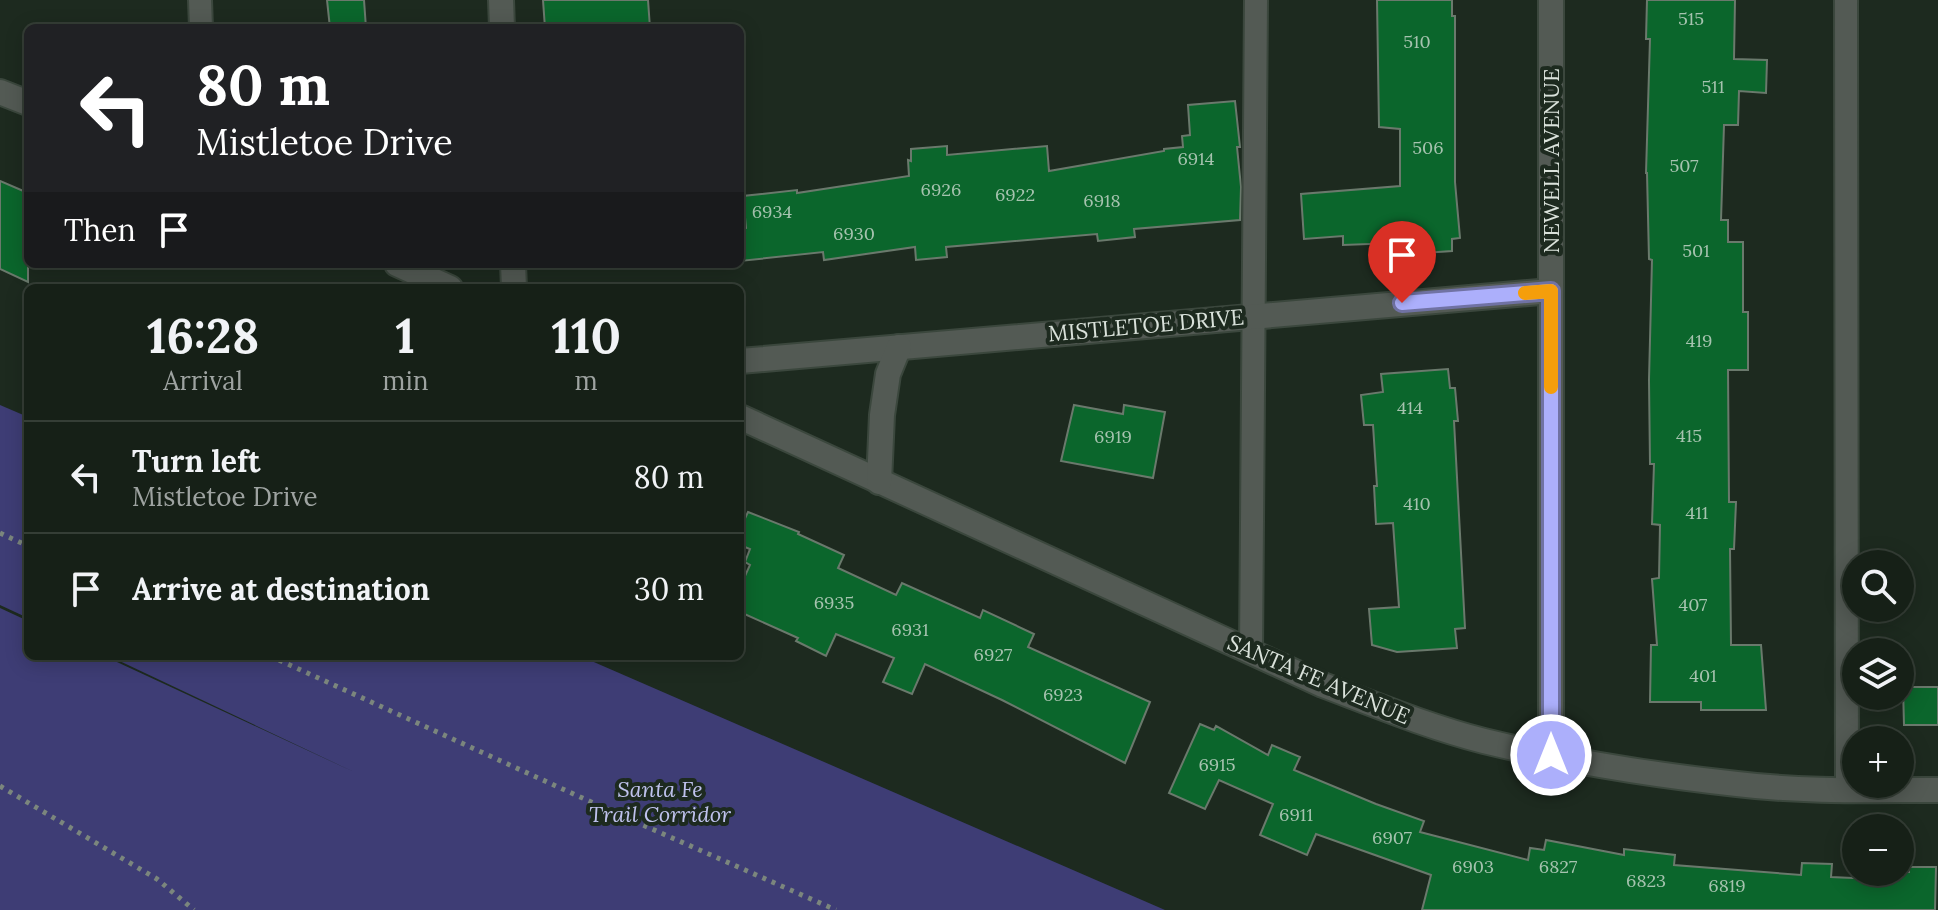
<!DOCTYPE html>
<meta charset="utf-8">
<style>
:root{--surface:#162017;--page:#1f2820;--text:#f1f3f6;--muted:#9ea3a1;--line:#353e36}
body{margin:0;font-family:Lora,serif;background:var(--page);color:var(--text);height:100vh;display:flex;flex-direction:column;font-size:30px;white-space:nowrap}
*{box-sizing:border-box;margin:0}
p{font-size:26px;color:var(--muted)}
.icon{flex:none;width:44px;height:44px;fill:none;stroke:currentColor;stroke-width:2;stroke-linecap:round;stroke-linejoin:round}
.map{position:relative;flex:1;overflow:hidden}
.sheet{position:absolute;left:24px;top:284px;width:720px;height:376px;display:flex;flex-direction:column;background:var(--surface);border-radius:12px;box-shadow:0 4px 20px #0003,0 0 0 2px var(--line)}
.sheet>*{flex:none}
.guide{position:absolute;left:24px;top:24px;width:720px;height:244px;border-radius:12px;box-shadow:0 4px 20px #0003,0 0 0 2px var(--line);background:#202124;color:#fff;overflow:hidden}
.buttons{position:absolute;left:1842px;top:550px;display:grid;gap:16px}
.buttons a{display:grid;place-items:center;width:72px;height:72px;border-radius:50%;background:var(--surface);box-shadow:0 4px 20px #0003,0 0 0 2px var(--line);font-size:40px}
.pin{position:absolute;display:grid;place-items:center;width:68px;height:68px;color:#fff;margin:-82px -34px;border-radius:50% 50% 50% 0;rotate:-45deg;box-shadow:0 0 8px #0007}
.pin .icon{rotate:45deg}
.me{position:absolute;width:88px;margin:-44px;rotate:0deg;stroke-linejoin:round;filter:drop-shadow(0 0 6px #0008)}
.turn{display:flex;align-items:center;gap:28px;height:168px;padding:0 40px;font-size:36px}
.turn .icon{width:104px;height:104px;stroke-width:2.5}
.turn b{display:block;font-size:56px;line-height:68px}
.then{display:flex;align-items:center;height:76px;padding:0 40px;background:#0003;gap:16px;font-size:30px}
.eta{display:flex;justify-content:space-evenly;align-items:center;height:136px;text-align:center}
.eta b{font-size:48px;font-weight:700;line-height:56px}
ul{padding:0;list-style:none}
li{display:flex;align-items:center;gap:24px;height:112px;padding:0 40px;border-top:2px solid var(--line)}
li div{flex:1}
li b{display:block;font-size:30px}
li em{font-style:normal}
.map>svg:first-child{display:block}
</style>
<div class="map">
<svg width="1938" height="910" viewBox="0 0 1938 910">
<rect width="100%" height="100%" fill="#1d2a1f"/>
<g fill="#3e3d75">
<polygon points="0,405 28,417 28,618 0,605"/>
<polygon points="0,608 28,621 28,656 104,656 354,772 109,656 580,656 1165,910 0,910"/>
</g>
<g fill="#0b662c" stroke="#6a796c" stroke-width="2">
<polygon points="327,0 364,0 366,28 330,28"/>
<polygon points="543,0 648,0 650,28 545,28"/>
<polygon points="1377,0 1452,0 1452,16 1455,16 1455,182 1460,238 1452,239 1452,251 1424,253 1423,242 1343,245 1343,236 1304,239 1301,194 1400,186 1400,129 1379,127"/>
<polygon points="1647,0 1735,0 1734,59 1767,60 1766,93 1739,91 1738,125 1724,125 1721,220 1728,220 1728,242 1743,242 1743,312 1748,312 1748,370 1728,370 1729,502 1736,502 1734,549 1730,549 1731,645 1761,645 1766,710 1701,710 1701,702 1650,702 1651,645 1657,645 1652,579 1659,578 1660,525 1652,524 1654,464 1650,464 1649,380 1652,260 1649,259 1647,173 1646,173 1650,39 1646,39"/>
<polygon points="1235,101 1240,147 1237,147 1241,187 1240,220 1134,229 1135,237 1098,241 1097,234 946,247 947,257 916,260 915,247 824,260 823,252 740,261 740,229 746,228 743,196 797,190 797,193 909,176 908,160 911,161 911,149 947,146 947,155 1047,146 1049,171 1164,151 1164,149 1183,147 1182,136 1190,135 1188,105"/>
<polygon points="0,181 28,193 28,282 0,269"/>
<polygon points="1448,369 1450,388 1455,388 1458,421 1454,421 1465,628 1455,629 1457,648 1397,652 1372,645 1369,609 1399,607 1393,523 1376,524 1374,486 1377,486 1373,425 1364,425 1361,395 1383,392 1381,374"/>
<polygon points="1074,405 1123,414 1124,405 1165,412 1153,478 1061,461"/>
<polygon points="748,512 799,532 798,534 844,555 838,568 896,595 902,583 980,618 983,610 1034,634 1028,647 1150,702 1125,763 1002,700 925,664 912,694 883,682 894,658 836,634 826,656 796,641 798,638 740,612 740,587 750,565 745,562 750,549 740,545 740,529"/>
<polygon points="1903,687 1938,687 1938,725 1904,725"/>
<polygon points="1200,724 1214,730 1216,726 1268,755 1272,745 1300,757 1294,770 1376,804 1424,821 1420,832 1528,860 1530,848 1544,850 1546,840 1624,855 1624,849 1675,855 1674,865 1801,875 1802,863 1832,864 1831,877 1897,880 1897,872 1909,872 1909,867 1936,867 1935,910 1422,910 1431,875 1316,834 1307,855 1260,835 1273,804 1219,780 1205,809 1169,793"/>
</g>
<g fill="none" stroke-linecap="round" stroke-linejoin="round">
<g stroke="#3b473d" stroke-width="26">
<g id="lane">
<polyline points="200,0 201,28"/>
<polyline points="1846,0 1847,790"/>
<polyline points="1251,652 1256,0"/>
</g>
</g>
<g stroke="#3b473d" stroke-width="28">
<g id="street">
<polyline points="501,0 502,28"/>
<polyline points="1551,0 1551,755"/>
<polyline points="0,92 28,103"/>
<polyline points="397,264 450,288"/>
<polyline points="513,264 514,288"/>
<polyline points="740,361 1551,291"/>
<path d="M740 417 1323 685C1376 705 1429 727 1484 741 1566 761 1653 775 1737 784 1803 792 1871 790 1938 790"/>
<polyline points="879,482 882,415 888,374 899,347"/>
</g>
</g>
<g stroke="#7b867d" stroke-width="5" stroke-dasharray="4 6" stroke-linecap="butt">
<polyline points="0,533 28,546"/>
<polyline points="270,656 611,811 836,910"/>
<polyline points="0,786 157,879 194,910"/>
</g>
<use href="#lane" stroke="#535a54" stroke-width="22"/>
<use href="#street" stroke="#535a54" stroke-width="24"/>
</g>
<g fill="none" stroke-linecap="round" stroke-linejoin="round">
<g stroke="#7072a3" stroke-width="20">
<polyline id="route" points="1402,303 1551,291 1551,755"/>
</g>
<use href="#route" stroke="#acaffb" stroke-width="14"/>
<polyline stroke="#f59e0b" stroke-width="14" points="1525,293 1551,291 1551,387"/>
</g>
<g text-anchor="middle" stroke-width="8" stroke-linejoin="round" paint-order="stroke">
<g font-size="18" fill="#a6c3af">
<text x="1691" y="25">515</text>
<text x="1417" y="48">510</text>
<text x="1713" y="93">511</text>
<text x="1428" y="154">506</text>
<text x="1196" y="165">6914</text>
<text x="1684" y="172">507</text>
<text x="941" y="196">6926</text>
<text x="1015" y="201">6922</text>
<text x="1102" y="207">6918</text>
<text x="772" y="218">6934</text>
<text x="854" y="240">6930</text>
<text x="1696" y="257">501</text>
<text x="1699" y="347">419</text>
<text x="1410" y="414">414</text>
<text x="1689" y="442">415</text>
<text x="1113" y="443">6919</text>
<text x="1417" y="510">410</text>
<text x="1697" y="519">411</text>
<text x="834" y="609">6935</text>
<text x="1693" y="611">407</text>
<text x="910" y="636">6931</text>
<text x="993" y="661">6927</text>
<text x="1703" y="682">401</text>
<text x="1063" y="701">6923</text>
<text x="1217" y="771">6915</text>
<text x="1296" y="821">6911</text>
<text x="1392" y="844">6907</text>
<text x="1473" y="873">6903</text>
<text x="1558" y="873">6827</text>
<text x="1646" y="887">6823</text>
<text x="1727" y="892">6819</text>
</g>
<g font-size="22" fill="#dae2db" stroke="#1d2a1f">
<text transform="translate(1551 161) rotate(-90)" y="8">NEWELL AVENUE</text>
<text transform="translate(1146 325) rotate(-5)" y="8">MISTLETOE DRIVE</text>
<text transform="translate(1319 679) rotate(23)" y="8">SANTA FE AVENUE</text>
</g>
<g font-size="22" font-style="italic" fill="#bfc2ed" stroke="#1d2a1f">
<text x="660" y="797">Santa Fe<tspan x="660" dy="25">Trail Corridor</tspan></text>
</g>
</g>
</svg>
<div class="buttons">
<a><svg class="icon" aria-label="search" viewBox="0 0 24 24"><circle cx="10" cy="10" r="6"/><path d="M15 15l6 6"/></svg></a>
<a><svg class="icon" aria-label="layers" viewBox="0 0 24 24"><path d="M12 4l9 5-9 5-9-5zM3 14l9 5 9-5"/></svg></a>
<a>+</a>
<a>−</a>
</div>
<div class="pin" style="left:1402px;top:303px;background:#d93025"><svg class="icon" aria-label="arrive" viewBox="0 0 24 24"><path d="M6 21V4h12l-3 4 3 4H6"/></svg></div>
<svg class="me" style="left:1551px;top:755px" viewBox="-20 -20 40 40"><circle r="17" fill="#acaffb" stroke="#fff" stroke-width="3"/><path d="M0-11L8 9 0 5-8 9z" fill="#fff"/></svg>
<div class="guide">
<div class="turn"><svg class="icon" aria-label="left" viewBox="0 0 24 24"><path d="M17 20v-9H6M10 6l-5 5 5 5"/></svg><div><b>80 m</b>Mistletoe Drive</div></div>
<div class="then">Then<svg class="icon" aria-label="arrive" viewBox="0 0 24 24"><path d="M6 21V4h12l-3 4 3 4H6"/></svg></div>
</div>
<section class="sheet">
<div class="eta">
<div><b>16:28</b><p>Arrival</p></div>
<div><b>1</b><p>min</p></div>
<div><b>110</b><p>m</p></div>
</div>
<ul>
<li><svg class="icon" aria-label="left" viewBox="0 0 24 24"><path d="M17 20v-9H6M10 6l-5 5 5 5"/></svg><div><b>Turn left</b><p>Mistletoe Drive</p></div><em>80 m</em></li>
<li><svg class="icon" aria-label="arrive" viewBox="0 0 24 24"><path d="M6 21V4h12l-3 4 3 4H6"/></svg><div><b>Arrive at destination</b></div><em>30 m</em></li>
</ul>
</section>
</div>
